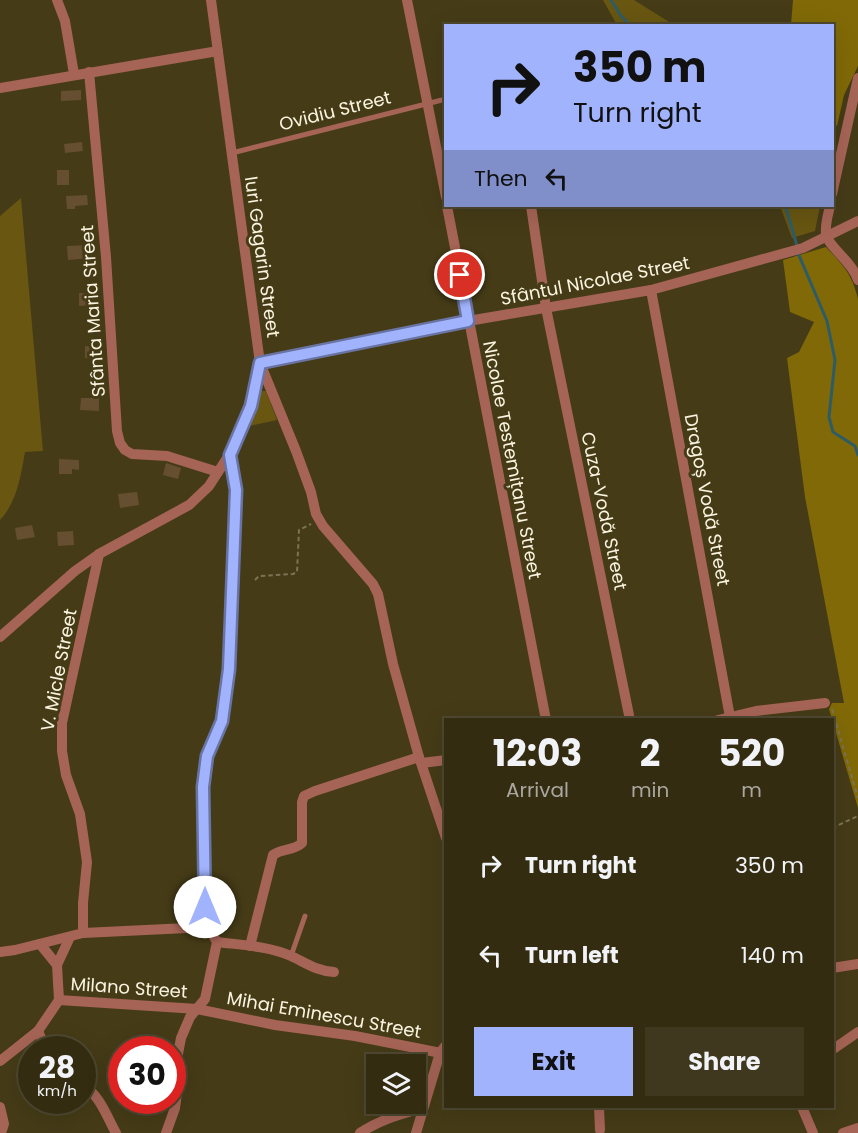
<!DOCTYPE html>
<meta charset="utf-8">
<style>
:root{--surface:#342c11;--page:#3f381f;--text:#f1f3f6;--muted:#a9a79f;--line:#4e4831;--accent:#a1b3fd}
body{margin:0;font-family:Poppins,sans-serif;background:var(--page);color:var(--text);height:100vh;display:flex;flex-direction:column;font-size:22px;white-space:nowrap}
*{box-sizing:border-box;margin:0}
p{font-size:20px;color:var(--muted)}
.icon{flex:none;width:33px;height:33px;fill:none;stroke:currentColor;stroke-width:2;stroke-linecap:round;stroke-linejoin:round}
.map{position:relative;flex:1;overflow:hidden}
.panel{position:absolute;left:444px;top:718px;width:390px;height:390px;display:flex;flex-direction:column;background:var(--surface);border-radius:0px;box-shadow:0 6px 24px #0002,0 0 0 2px var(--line)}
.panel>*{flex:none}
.banner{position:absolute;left:444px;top:24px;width:390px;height:183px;border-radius:0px;box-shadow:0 6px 24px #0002,0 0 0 2px var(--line);background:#a1b3fd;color:#111;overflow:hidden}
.controls{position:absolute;left:366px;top:1054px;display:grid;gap:12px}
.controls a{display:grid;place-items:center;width:60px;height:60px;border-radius:0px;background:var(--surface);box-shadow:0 6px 24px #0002,0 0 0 2px var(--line);font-size:30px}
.speed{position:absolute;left:18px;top:1036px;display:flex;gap:12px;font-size:30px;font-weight:700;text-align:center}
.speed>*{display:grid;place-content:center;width:78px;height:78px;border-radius:50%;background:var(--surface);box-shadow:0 6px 24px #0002,0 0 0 2px var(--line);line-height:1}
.speed small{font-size:15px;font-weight:400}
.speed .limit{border:9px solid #d22;background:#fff;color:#111}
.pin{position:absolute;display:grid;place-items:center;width:51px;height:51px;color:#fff;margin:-26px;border:3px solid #fff;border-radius:50%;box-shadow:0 2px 6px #0007}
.me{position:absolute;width:66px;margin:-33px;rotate:0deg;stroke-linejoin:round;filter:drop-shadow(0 0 4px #0008)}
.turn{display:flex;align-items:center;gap:21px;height:126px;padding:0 30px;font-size:27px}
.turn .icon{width:78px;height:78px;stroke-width:2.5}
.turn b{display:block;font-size:42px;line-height:51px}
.then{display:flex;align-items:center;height:57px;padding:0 30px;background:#0003;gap:12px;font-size:22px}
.eta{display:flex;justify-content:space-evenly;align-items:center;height:102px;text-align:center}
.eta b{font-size:36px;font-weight:700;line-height:42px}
.cta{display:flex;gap:12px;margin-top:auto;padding:12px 30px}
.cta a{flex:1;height:69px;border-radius:0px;background:var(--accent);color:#111;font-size:24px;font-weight:700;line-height:69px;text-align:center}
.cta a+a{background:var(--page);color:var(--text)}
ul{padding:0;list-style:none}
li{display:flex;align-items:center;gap:18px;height:90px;padding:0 30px}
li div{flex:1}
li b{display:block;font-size:22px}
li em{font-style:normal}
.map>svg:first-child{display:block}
</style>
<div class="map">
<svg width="858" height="1133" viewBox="0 0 858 1133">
<rect width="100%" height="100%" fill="#453b17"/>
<g fill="#685611">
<polygon points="603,0 634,0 674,25 617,25"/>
<path d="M21 198 43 451 25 452C21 475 17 502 0 520V216Z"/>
<polygon points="780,206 820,206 815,231 792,238"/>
<polygon points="260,391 266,391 277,420 249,426"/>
</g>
<g fill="#806906">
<polygon points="793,0 858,0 858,66 844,95 837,126 832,122 832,26 791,25"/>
<path d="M826 247C843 265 852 274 858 299V808L829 709 832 703H844L805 497 787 358 799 352 814 322 790 312 783 260Z"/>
</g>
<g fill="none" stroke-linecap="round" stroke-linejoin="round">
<g stroke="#2e5c66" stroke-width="3">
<polyline points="611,0 621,16 631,26"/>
<polyline points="784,206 787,211 797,246"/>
<polyline points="798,253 827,321 835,360 829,417 833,432 855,446 858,455"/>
</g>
</g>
<g fill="#654f30">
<polygon points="81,90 81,100 61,101 61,91"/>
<polygon points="82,142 83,151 65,153 64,144"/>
<rect x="57" y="170" width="12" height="15"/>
<polygon points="87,195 88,205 75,206 75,209 67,209 66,196"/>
<polygon points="90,245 91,258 68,260 67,246"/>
<polygon points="79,293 95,293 95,305 79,306"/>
<polygon points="85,346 101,347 100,359 85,358"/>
<polygon points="81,398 99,398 99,411 80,410"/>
<polygon points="59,459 79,460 79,470 72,469 72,474 59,474"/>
<polygon points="166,463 181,468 178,479 163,475"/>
<polygon points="137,492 139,505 120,508 118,494"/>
<polygon points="32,525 35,537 17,540 15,528"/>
<polygon points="73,531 74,545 58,546 57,532"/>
</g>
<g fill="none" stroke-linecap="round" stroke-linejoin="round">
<g stroke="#7c7354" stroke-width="2" stroke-dasharray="4.5 3" stroke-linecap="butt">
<polyline points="255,580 259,576 293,574 297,572 299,530 311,524"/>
<polyline points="832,709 858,798"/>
<polyline points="832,828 858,816"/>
</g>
<g stroke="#a56456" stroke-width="5">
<polyline points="232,153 446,99"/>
<polyline points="291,956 305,916"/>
</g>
<g stroke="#a56456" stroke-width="10">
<polyline points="57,0 65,21 74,74"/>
<polyline points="211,0 260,363 296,451 311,492 316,514 323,526 373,584 378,594 393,664 419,757 446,838"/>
<polyline points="407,0 446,197"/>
<polyline points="89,72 106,257 117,431 120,443 125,450 132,454 167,456 218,472"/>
<polyline points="0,88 218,51"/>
<polyline points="832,194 858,78"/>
<polyline points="447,206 546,720"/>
<polyline points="531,206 546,308 630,720"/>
<path d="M830 206C828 215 825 224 826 234 828 247 852 261 858 280"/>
<polyline points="651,290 730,717"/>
<polyline points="0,637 75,571 99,554 189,505 209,486 229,455 251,406 260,363 468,321 651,290 803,248 858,221"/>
<polyline points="718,720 756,711 825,703"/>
<polyline points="422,763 446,760"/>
<polyline points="83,933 83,903 87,862 80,814 66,775 62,751 62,723 99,554"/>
<path d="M217 942C241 945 268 946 291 956 306 963 317 971 334 972"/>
<polyline points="40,944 57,965"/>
<path d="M250 946 273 855C282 848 294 851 302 843V802L304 796 315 791 419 757"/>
<polyline points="0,952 15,950 83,933 208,927"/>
<polyline points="832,968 858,964"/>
<polyline points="59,1000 197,1009 275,1025 355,1036 446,1054"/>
<polyline points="38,1031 46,1050"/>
<polyline points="832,1050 858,1032"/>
<polyline points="0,1061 38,1031 59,1000 57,965 70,937"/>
<path d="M82 1085C99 1093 107 1117 116 1133"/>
<polyline points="0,1107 4,1124 1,1133"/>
<polyline points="599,1107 600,1130"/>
<polyline points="802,1107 813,1133"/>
<polyline points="166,1133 175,1108 178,1086 177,1059 181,1038 190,1017 205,999 217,942 208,927 204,895 205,867 203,787 207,756 222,721 229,669 236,490 229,455"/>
<path d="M360 1133C379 1120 401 1114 423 1108"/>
<polyline points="416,1133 440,1053 446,1045"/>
<polyline points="843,1133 858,1128"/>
</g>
</g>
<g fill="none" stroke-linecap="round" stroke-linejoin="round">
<g stroke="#6974a4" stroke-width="15">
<polyline id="route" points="205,907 203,787 207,756 222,721 229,669 236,490 230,455 251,406 260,363 468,321 460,275"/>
</g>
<use href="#route" stroke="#a1b3fd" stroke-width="10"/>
</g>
<g text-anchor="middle" stroke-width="6" stroke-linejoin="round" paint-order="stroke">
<g font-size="18" fill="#faf4e0" stroke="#453b17">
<text transform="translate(335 111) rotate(-14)" y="6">Ovidiu Street</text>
<text transform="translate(262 257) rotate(82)" y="6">Iuri Gagarin Street</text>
<text transform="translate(595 281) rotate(-11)" y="6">Sfântul Nicolae Street</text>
<text transform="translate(93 311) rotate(-94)" y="6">Sfânta Maria Street</text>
<text transform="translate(512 460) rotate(79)" y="6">Nicolae Testemițanu Street</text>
<text transform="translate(707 500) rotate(79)" y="6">Dragoș Vodă Street</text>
<text transform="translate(604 511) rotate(78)" y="6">Cuza-Vodă Street</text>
<text transform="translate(59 670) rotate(-79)" y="6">V. Micle Street</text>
<text transform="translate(129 988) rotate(4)" y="6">Milano Street</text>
<text transform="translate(324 1015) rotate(10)" y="6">Mihai Eminescu Street</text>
</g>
</g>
</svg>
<div class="controls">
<a><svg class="icon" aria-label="layers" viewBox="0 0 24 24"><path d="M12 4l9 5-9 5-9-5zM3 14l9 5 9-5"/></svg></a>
</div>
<div class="speed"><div>28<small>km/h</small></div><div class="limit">30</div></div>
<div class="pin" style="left:460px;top:275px;background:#d93025"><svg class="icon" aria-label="arrive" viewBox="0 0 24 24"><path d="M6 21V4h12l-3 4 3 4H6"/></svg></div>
<svg class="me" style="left:205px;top:907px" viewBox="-20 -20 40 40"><circle r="19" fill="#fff"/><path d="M0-13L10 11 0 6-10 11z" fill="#a1b3fd"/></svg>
<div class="banner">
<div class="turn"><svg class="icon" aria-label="right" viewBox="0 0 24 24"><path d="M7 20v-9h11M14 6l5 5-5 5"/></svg><div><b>350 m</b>Turn right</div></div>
<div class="then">Then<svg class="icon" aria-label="left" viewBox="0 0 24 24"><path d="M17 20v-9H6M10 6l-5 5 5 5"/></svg></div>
</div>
<section class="panel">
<div class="eta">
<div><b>12:03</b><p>Arrival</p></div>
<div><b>2</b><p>min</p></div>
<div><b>520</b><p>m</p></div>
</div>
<ul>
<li><svg class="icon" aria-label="right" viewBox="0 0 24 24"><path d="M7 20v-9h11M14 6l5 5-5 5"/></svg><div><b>Turn right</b></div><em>350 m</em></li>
<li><svg class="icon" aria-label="left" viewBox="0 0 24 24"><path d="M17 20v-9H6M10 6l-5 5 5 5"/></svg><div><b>Turn left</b></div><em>140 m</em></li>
</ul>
<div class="cta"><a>Exit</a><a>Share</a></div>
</section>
</div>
